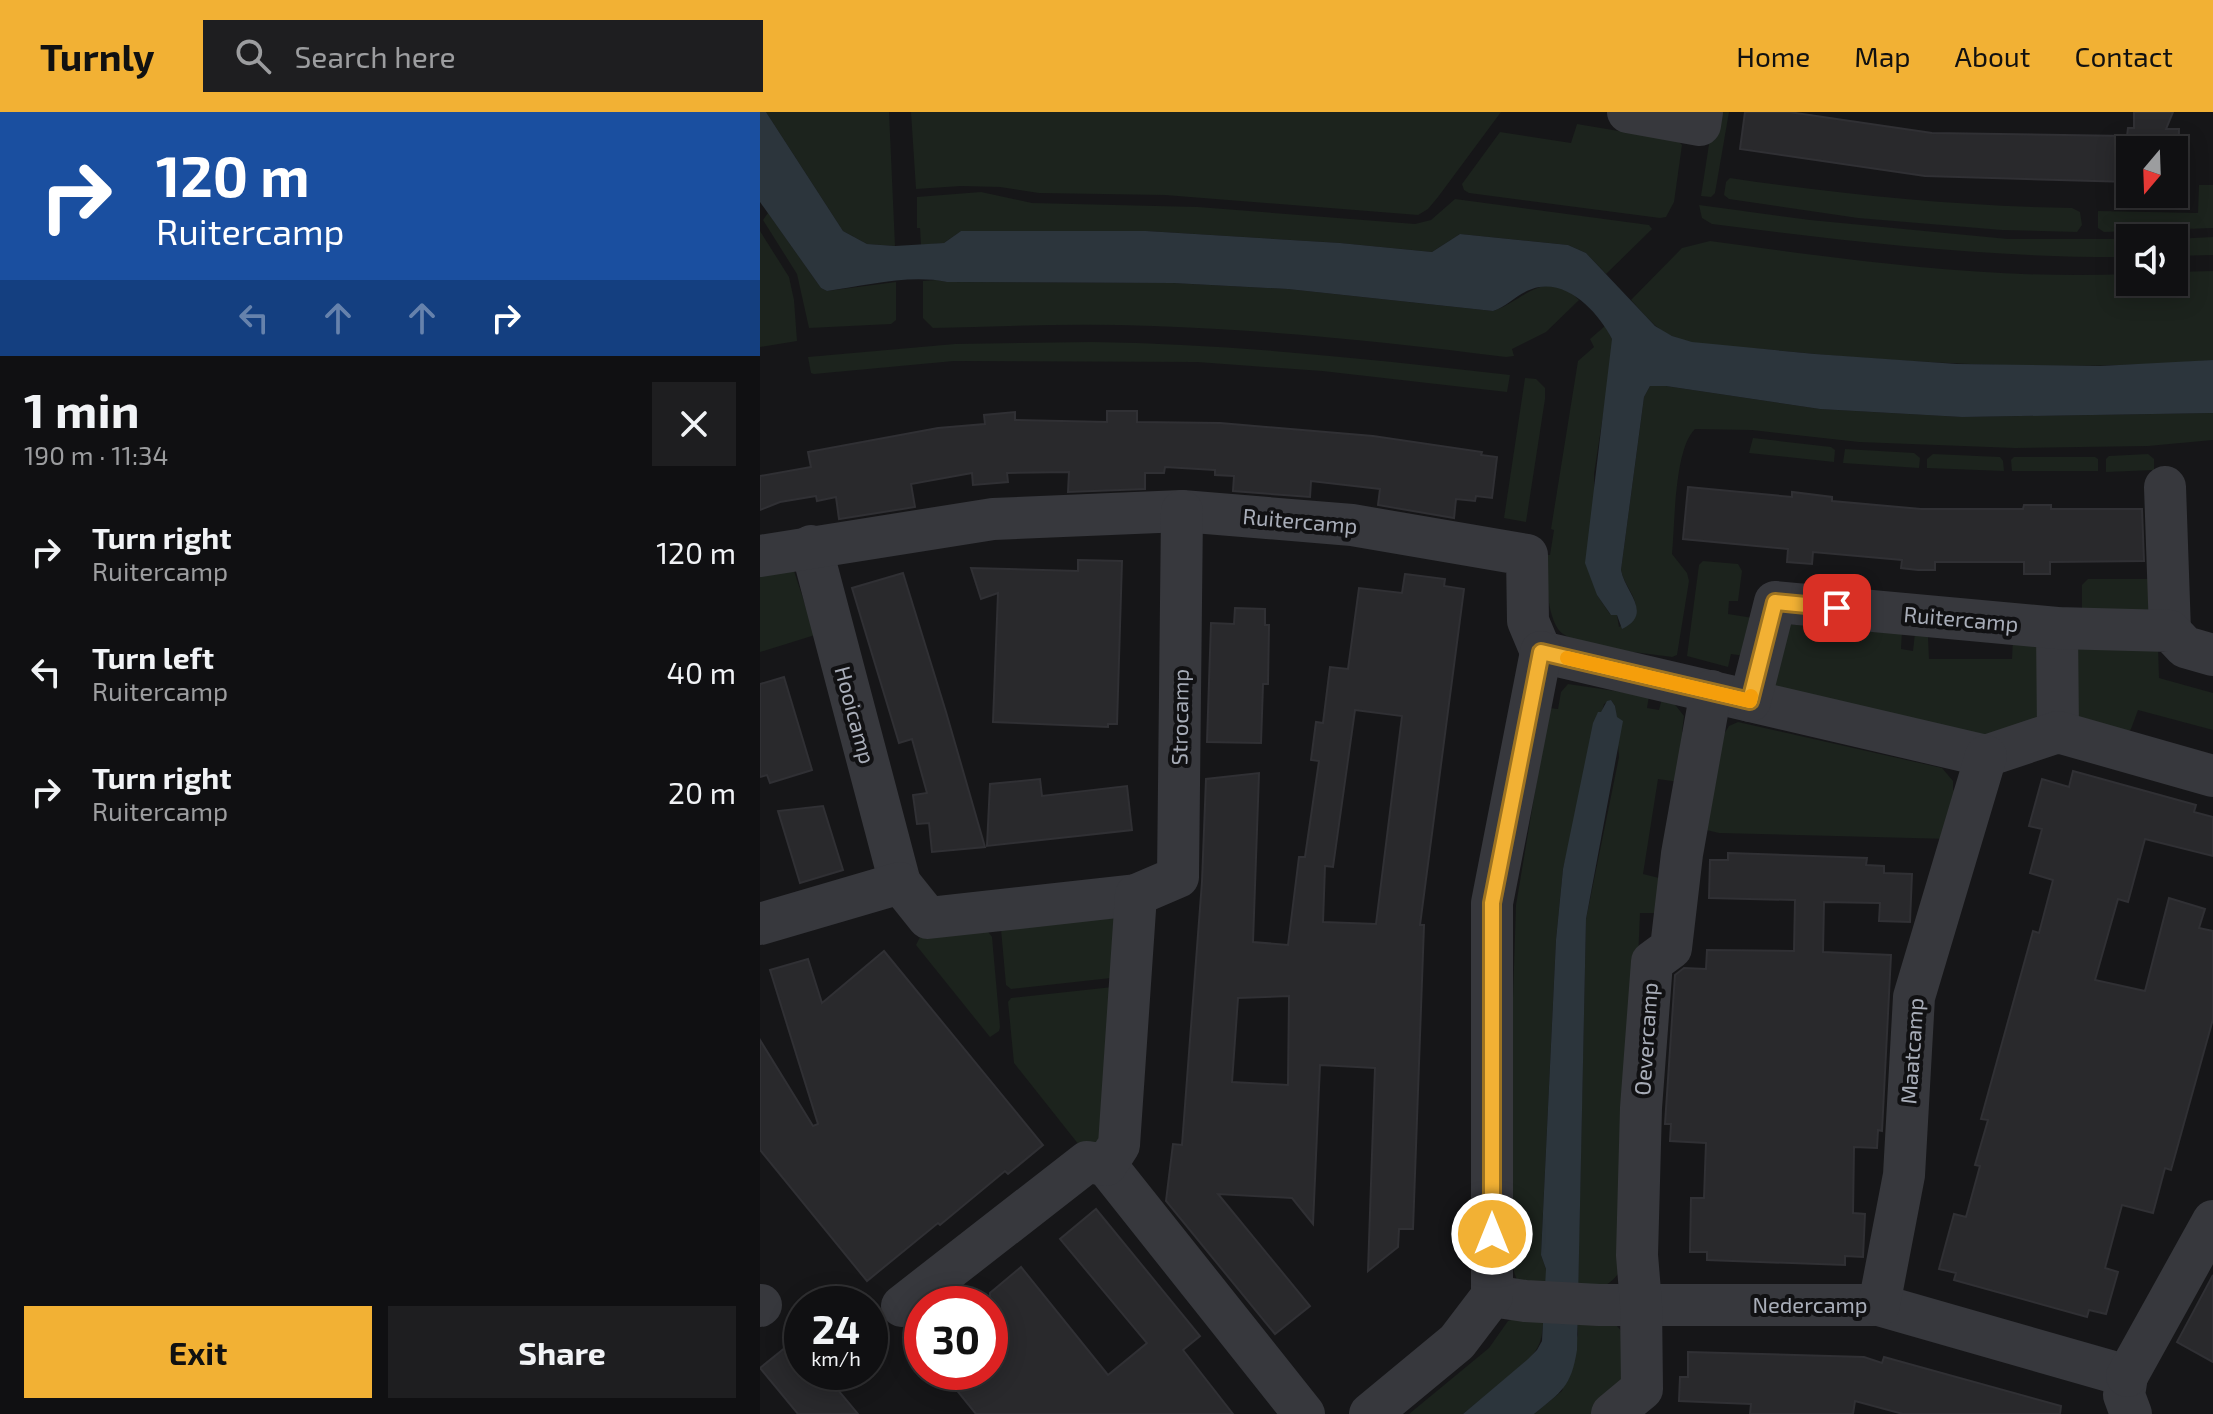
<!DOCTYPE html>
<meta charset="utf-8">
<style>
:root{--surface:#101012;--page:#1e1e20;--text:#f1f3f6;--muted:#9c9d9f;--line:#303032;--accent:#f2b134}
body{margin:0;font-family:"Exo 2",sans-serif;background:var(--page);color:var(--text);height:100vh;display:flex;flex-direction:column;font-size:30px;white-space:nowrap}
*{box-sizing:border-box;margin:0}
p{font-size:26px;color:var(--muted)}
.icon{flex:none;width:44px;height:44px;fill:none;stroke:currentColor;stroke-width:2;stroke-linecap:round;stroke-linejoin:round}
.map{position:relative;flex:1;overflow:hidden}
.drawer{display:flex;flex-direction:column;background:var(--surface);width:760px}
.drawer>*{flex:none}
.hud{background:#1a4fa0;color:#fff;overflow:hidden}
.needle{width:52px;rotate:199deg}
.tools{position:absolute;left:1356px;top:24px;display:grid;gap:16px}
.tools a{display:grid;place-items:center;width:72px;height:72px;border-radius:0px;background:var(--surface);box-shadow:0 4px 20px #0003,0 0 0 2px var(--line);font-size:40px}
.speed{position:absolute;left:24px;top:1174px;display:flex;gap:16px;font-size:40px;font-weight:700;text-align:center}
.speed>*{display:grid;place-content:center;width:104px;height:104px;border-radius:50%;background:var(--surface);box-shadow:0 4px 20px #0003,0 0 0 2px var(--line);line-height:1}
.speed small{font-size:20px;font-weight:400}
.speed .limit{border:12px solid #d22;background:#fff;color:#111}
.pin{position:absolute;display:grid;place-items:center;width:68px;height:68px;color:#fff;margin:-34px;border-radius:16px;box-shadow:0 4px 12px #0006}
.me{position:absolute;width:88px;margin:-44px;rotate:0deg;stroke-linejoin:round;filter:drop-shadow(0 0 6px #0008)}
.turn{display:flex;align-items:center;gap:28px;height:168px;padding:0 24px;font-size:36px}
.turn .icon{width:104px;height:104px;stroke-width:2.5}
.turn b{display:block;font-size:56px;line-height:68px}
.lanes{display:flex;align-items:center;height:76px;padding:0 24px;background:#0003;justify-content:center;gap:40px;direction:ltr}
.lanes .off{opacity:.35}
.round{display:grid;place-items:center;flex:none;width:84px;height:84px;border-radius:0px;background:var(--page)}
.head{display:flex;align-items:center;justify-content:space-between;height:136px;padding:0 24px}
h1{font-size:48px;font-weight:700;line-height:60px}
.primary-button{display:flex;gap:16px;margin-top:auto;padding:16px 24px}
.primary-button a{flex:1;height:92px;border-radius:0px;background:var(--accent);color:#111;font-size:32px;font-weight:700;line-height:92px;text-align:center}
.primary-button a+a{background:var(--page);color:var(--text)}
ul{padding:0;list-style:none}
li{display:flex;align-items:center;gap:24px;height:120px;padding:0 24px}
li div{flex:1}
li b{display:block;font-size:30px}
li em{font-style:normal}
header{display:flex;align-items:center;gap:48px;box-sizing:border-box;height:112px;padding:0 40px;background:var(--accent);color:#111}
header strong{font-size:38px}
nav{display:flex;gap:44px;margin-inline-start:auto;font-size:28px}
.search{width:560px;height:72px;background:var(--page);display:flex;align-items:center;gap:20px;box-sizing:border-box;padding:0 28px;border-radius:0px;color:var(--muted);font-size:30px}
main{display:flex;flex:1;min-height:0}
.map>svg:first-child{display:block}
</style>
<header>
<strong>Turnly</strong>
<div class="search"><svg class="icon" aria-label="search" viewBox="0 0 24 24"><circle cx="10" cy="10" r="6"/><path d="M15 15l6 6"/></svg>Search here</div>
<nav><a>Home</a><a>Map</a><a>About</a><a>Contact</a></nav>
</header>
<main>
<section class="drawer">
<div class="hud">
<div class="turn"><svg class="icon" aria-label="right" viewBox="0 0 24 24"><path d="M7 20v-9h11M14 6l5 5-5 5"/></svg><div><b>120 m</b>Ruitercamp</div></div>
<div class="lanes"><svg class="icon off" aria-label="left" viewBox="0 0 24 24"><path d="M17 20v-9H6M10 6l-5 5 5 5"/></svg><svg class="icon off" aria-label="ahead" viewBox="0 0 24 24"><path d="M12 20V5M6 11l6-6 6 6"/></svg><svg class="icon off" aria-label="ahead" viewBox="0 0 24 24"><path d="M12 20V5M6 11l6-6 6 6"/></svg><svg class="icon" aria-label="right" viewBox="0 0 24 24"><path d="M7 20v-9h11M14 6l5 5-5 5"/></svg></div>
</div>
<div class="head"><div><h1>1 min</h1><p>190 m · 11:34</p></div><a class="round"><svg class="icon" aria-label="close" viewBox="0 0 24 24"><path d="M6 6l12 12M18 6L6 18"/></svg></a></div>
<ul>
<li><svg class="icon" aria-label="right" viewBox="0 0 24 24"><path d="M7 20v-9h11M14 6l5 5-5 5"/></svg><div><b>Turn right</b><p>Ruitercamp</p></div><em>120 m</em></li>
<li><svg class="icon" aria-label="left" viewBox="0 0 24 24"><path d="M17 20v-9H6M10 6l-5 5 5 5"/></svg><div><b>Turn left</b><p>Ruitercamp</p></div><em>40 m</em></li>
<li><svg class="icon" aria-label="right" viewBox="0 0 24 24"><path d="M7 20v-9h11M14 6l5 5-5 5"/></svg><div><b>Turn right</b><p>Ruitercamp</p></div><em>20 m</em></li>
</ul>
<div class="primary-button"><a>Exit</a><a>Share</a></div>
</section>
<div class="map">
<svg width="1453" height="1302" viewBox="0 0 1453 1302">
<rect width="100%" height="100%" fill="#161618"/>
<g fill="#1c231d">
<polygon points="6,0 129,0 135,134 107,132 83,119"/>
<polygon points="151,0 741,0 678,85 668,97 658,103 405,83 279,81 240,75 201,74 156,77"/>
<polygon points="954,0 969,0 955,81 951,85 941,84"/>
<polygon points="817,12 918,29 922,33 914,90 906,105 900,106 709,81 704,78 702,72 740,20 811,31"/>
<path d="M970 66C1084 83 1197 94 1312 96L1320 100 1322 113 1317 120 1242 118 1098 106 969 87 964 83 966 70Z"/>
<polygon points="1439,73 1453,73 1453,116 1344,120 1338,116 1338,99 1438,101"/>
<polygon points="221,80 272,91 438,95 655,112 671,108 695,87 889,113 892,117 846,162 826,141 808,133 700,122 672,140 580,131 386,119 201,119 184,131 161,133 160,116 157,116 157,85"/>
<path d="M939 93 1050 108 1248 127H1370V145C1229 146 1091 130 952 112L942 106Z"/>
<polygon points="8,101 61,176 67,179 136,170 136,208 131,212 49,216 37,162 3,108"/>
<polygon points="0,119 29,165 34,188 37,229 0,235"/>
<polygon points="1453,125 1453,143 1414,144 1414,127"/>
<path d="M950 129C1089 148 1229 168 1370 162V170H1414V160L1453 159V248C1307 260 1160 252 1014 238 984 235 939 236 912 224 895 217 883 201 871 188L922 136Z"/>
<path d="M176 168 187 170 413 171 528 177 733 199C764 189 785 154 819 188L786 220 752 237 754 244 746 245C629 230 511 218 393 214 320 211 247 214 173 216L163 206V169Z"/>
<path d="M845 214 852 227 853 238 834 362 837 483 850 502 857 503 859 515 876 503C879 486 864 474 861 458L884 285 890 274H906L1060 297 1202 305 1453 301V328L1388 334 1255 336 1099 330 992 318 935 317C914 337 915 413 912 442L927 461 929 469 917 543 912 545C887 541 811 536 798 517 785 496 788 466 787 443H790L794 418 791 417 818 249 834 235 830 227Z"/>
<path d="M332 230C472 232 610 247 750 263L747 280 562 259 437 250 194 249 54 262 51 261 48 245 195 232Z"/>
<polygon points="765,266 776,267 785,276 785,287 766,410 744,406"/>
<polygon points="993,326 1071,335 1075,338 1074,350 989,341"/>
<polygon points="1085,337 1154,341 1160,346 1159,356 1083,351"/>
<polygon points="1173,342 1240,345 1243,349 1244,359 1167,356 1167,347"/>
<polygon points="1388,342 1394,347 1394,358 1346,360 1346,347 1349,344"/>
<polygon points="1254,345 1335,345 1338,347 1338,359 1252,359 1251,348"/>
<polygon points="943,449 978,452 982,459 978,489 969,489 968,502 993,506 985,544 971,542 968,555 927,544 939,453"/>
<polygon points="34,459 55,523 0,540 0,461"/>
<polygon points="1328,467 1400,467 1398,501 1322,508 1322,473"/>
<polygon points="1027,512 1142,519 1141,537 1153,539 1155,521 1168,525 1169,547 1252,547 1253,525 1278,526 1285,606 1227,624 1008,575"/>
<polygon points="1313,534 1398,534 1399,566 1453,581 1453,618 1378,598 1371,617 1368,620 1311,605"/>
<path d="M808 572 889 584 887 596 899 598 902 587 913 590 924 604 922 620 929 621 919 670 898 667 883 762 903 767 900 801H880L865 1154C846 1176 849 1175 818 1173L826 807 859 645 855 594 851 588 844 592 803 757 796 828 781 1143 786 1157V1172L757 1168 754 1160V1131H745L756 793 789 596 798 597 801 580Z"/>
<polygon points="978,610 1182,656 1193,669 1193,678 1203,681 1190,727 959,721 938,716 964,622 969,614"/>
<polygon points="359,799 351,866 251,877 246,873 240,806"/>
<polygon points="226,817 232,825 240,915 239,919 230,925 156,833 161,823"/>
<polygon points="362,874 349,1034 319,1033 254,951 248,890 251,886"/>
<path d="M754 1207 783 1208C783 1225 780 1236 768 1248L703 1302H649L729 1236 748 1209Z"/>
<polygon points="817,1210 857,1214 862,1220 870,1275 845,1302 774,1302 802,1279 818,1222"/>
</g>
<g fill="#2c353c">
<path d="M0 0H6L83 119 107 132 135 134 184 131 201 119H386L580 131 672 140 700 122 808 133 826 141 895 214 912 224 932 230 1055 242 1197 252 1340 254 1453 248V301L1202 305 1060 297 906 274H890L884 285 861 458C865 481 894 501 862 517L857 503H851L837 483 825 451 852 227C838 200 806 165 772 177 757 182 748 194 733 199L528 177 413 171 187 170C149 162 105 174 67 179L61 176 0 90Z"/>
<path d="M851 588 855 594 857 605 863 609 826 807 817 1238C811 1275 802 1279 774 1302H703L768 1247 777 1238 782 1229 786 1157 781 1143 796 828 803 757 833 611 838 600H841L847 589Z"/>
</g>
<g fill="#29292c" stroke="#303034" stroke-width="2" fill-rule="evenodd">
<polygon points="985,0 1029,0 1172,21 1367,24 1368,16 1374,16 1374,0 1413,0 1406,17 1419,17 1418,71 1414,71 1414,38 1370,38 1370,70 1165,64 980,37"/>
<polygon points="1372,82 1410,82 1411,87 1372,94"/>
<polygon points="347,299 377,299 377,310 460,311 613,324 722,340 721,343 737,345 732,386 716,384 715,389 696,387 694,406 618,393 620,377 551,369 550,385 473,379 474,364 455,363 455,358 405,355 404,361 385,361 385,377 308,380 309,360 247,361 248,370 213,373 212,361 151,372 155,395 79,407 76,385 57,389 56,384 20,390 0,398 0,364 51,355 48,340 178,316 225,312 224,303 255,300 255,308 347,310"/>
<polygon points="928,375 1032,385 1032,380 1072,385 1072,389 1161,397 1263,397 1264,393 1291,393 1291,397 1382,397 1384,449 1290,450 1290,462 1264,462 1264,450 1175,450 1175,458 1158,458 1141,456 1142,448 1053,440 1052,452 1027,450 1028,437 923,427"/>
<polygon points="318,448 362,449 357,612 348,612 348,615 233,610 238,481 221,487 211,456 318,459"/>
<polygon points="143,461 186,600 225,735 172,740 169,711 157,712 153,683 167,681 152,627 139,631 92,476"/>
<path d="M645 462 685 467 684 474 704 477 660 813H664L653 1117H639L638 1135 608 1159 615 956 560 953 553 1112 532 1086 458 1082 550 1194 515 1222 406 1089 413 1032 422 1033 442 770 446 667 499 661 493 830 528 833 539 745H545L559 649 551 648 556 610 563 611 570 555 588 557 599 476 642 481ZM595 598 642 604 616 812 563 810 565 754 573 755ZM529 884 528 973 472 970 478 886Z"/>
<polygon points="475,496 505,497 505,513 509,513 508,572 503,572 501,631 447,630 451,511 474,512"/>
<polygon points="24,565 52,658 10,671 7,663 0,665 0,572"/>
<polygon points="1313,659 1436,693 1434,700 1453,705 1453,744 1385,727 1368,790 1358,787 1335,868 1385,879 1409,786 1445,797 1439,816 1453,819 1453,907 1411,1058 1405,1056 1393,1101 1362,1093 1345,1156 1358,1160 1346,1202 1329,1198 1327,1205 1194,1168 1196,1161 1179,1157 1194,1102 1206,1105 1220,1054 1215,1053 1228,1008 1221,1007 1273,819 1279,821 1293,768 1270,761 1282,717 1269,714 1282,667 1309,675"/>
<polygon points="280,667 282,684 367,674 372,718 227,734 230,672"/>
<polygon points="63,694 83,758 40,771 18,699"/>
<polygon points="968,741 1107,746 1106,753 1124,754 1124,761 1152,762 1150,810 1119,809 1120,791 1064,790 1063,840 1131,843 1122,1019 1118,1018 1117,1036 1094,1035 1093,1101 1105,1102 1103,1145 1085,1144 1085,1153 947,1148 947,1140 930,1140 931,1086 944,1086 946,1031 910,1029 911,1012 905,1012 915,863 924,856 946,857 947,838 1034,839 1035,788 949,786 950,748 968,748"/>
<polygon points="124,839 283,1033 248,1062 245,1059 180,1113 178,1111 107,1169 0,1038 0,928 53,1014 58,1012 10,858 48,847 62,891"/>
<polygon points="336,1097 440,1224 423,1238 473,1302 216,1302 182,1260 230,1260 230,1181 261,1155 348,1263 387,1231 300,1127"/>
<polygon points="1453,1163 1453,1250 1417,1230"/>
<polygon points="42,1222 42,1260 63,1260 98,1302 38,1302 0,1256"/>
<polygon points="928,1240 1104,1245 1122,1251 1124,1245 1301,1294 1300,1302 1143,1302 1095,1289 1093,1302 990,1302 991,1292 919,1289 920,1265 928,1265"/>
</g>
<g fill="none" stroke-linecap="round" stroke-linejoin="round">
<g stroke="#37383d" stroke-width="42">
<polyline points="868,0 940,13 942,0"/>
<polyline points="1405,375 1410,519"/>
<polyline points="51,434 140,771"/>
<polyline points="0,444 233,407 422,399 592,413 767,443 768,509 781,540"/>
<polyline points="1297,516 1298,620"/>
<polyline points="781,540 1226,644 1298,620 1453,664"/>
<polyline points="990,589 1015,490 1297,516 1410,519 1425,535 1453,543"/>
<polyline points="0,812 140,771 168,806 376,783"/>
<polyline points="346,1053 544,1302"/>
<polyline points="732,1184 765,1189 839,1193 1119,1193 1367,1264 1364,1283 1371,1302"/>
<polyline points="1119,1193 1144,1063 1154,885 1226,644"/>
<polyline points="0,1194 1,1193"/>
<polyline points="142,1194 327,1050 346,1053 359,1033 376,783 418,765 422,399"/>
<polyline points="1367,1264 1453,1109"/>
<polyline points="610,1302 697,1230 732,1184 732,791 781,540"/>
<polyline points="852,1302 882,1277 881,1192 877,1143 881,996 892,850 911,836 922,742 951,579"/>
</g>
</g>
<g fill="none" stroke-linecap="round" stroke-linejoin="round">
<g stroke="#9d7322" stroke-width="20">
<polyline id="route" points="732,1122 732,791 781,540 990,589 1015,490 1077,496"/>
</g>
<use href="#route" stroke="#f2b134" stroke-width="14"/>
<polyline stroke="#f59e0b" stroke-width="14" points="807,546 990,589 991,584"/>
</g>
<g text-anchor="middle" stroke-width="8" stroke-linejoin="round" paint-order="stroke">
<g font-size="22" fill="#a8adb8" stroke="#111113">
<text transform="translate(540 409) rotate(5)" y="8">Ruitercamp</text>
<text transform="translate(1201 507) rotate(5)" y="8">Ruitercamp</text>
<text transform="translate(95 603) rotate(75)" y="8">Hooicamp</text>
<text transform="translate(420 605) rotate(-89)" y="8">Strocamp</text>
<text transform="translate(886 927) rotate(-86)" y="8">Oevercamp</text>
<text transform="translate(1152 939) rotate(-86)" y="8">Maatcamp</text>
<text x="1050" y="1201">Nedercamp</text>
</g>
</g>
</svg>
<div class="tools">
<a><svg class="needle" viewBox="-14 -14 28 28"><path d="M0-13l5 13h-10z" fill="#e53935"/><path d="M0 13l5-13h-10z" fill="#9c9d9f"/></svg></a>
<a><svg class="icon" aria-label="sound" viewBox="0 0 24 24"><path d="M4 9h4l5-4v14l-5-4H4zM17 9q2 3 0 6"/></svg></a>
</div>
<div class="speed"><div>24<small>km/h</small></div><div class="limit">30</div></div>
<div class="pin" style="left:1077px;top:496px;background:#d93025"><svg class="icon" aria-label="arrive" viewBox="0 0 24 24"><path d="M6 21V4h12l-3 4 3 4H6"/></svg></div>
<svg class="me" style="left:732px;top:1122px" viewBox="-20 -20 40 40"><circle r="17" fill="#f2b134" stroke="#fff" stroke-width="3"/><path d="M0-11L8 9 0 5-8 9z" fill="#fff"/></svg>
</div>
</main>
